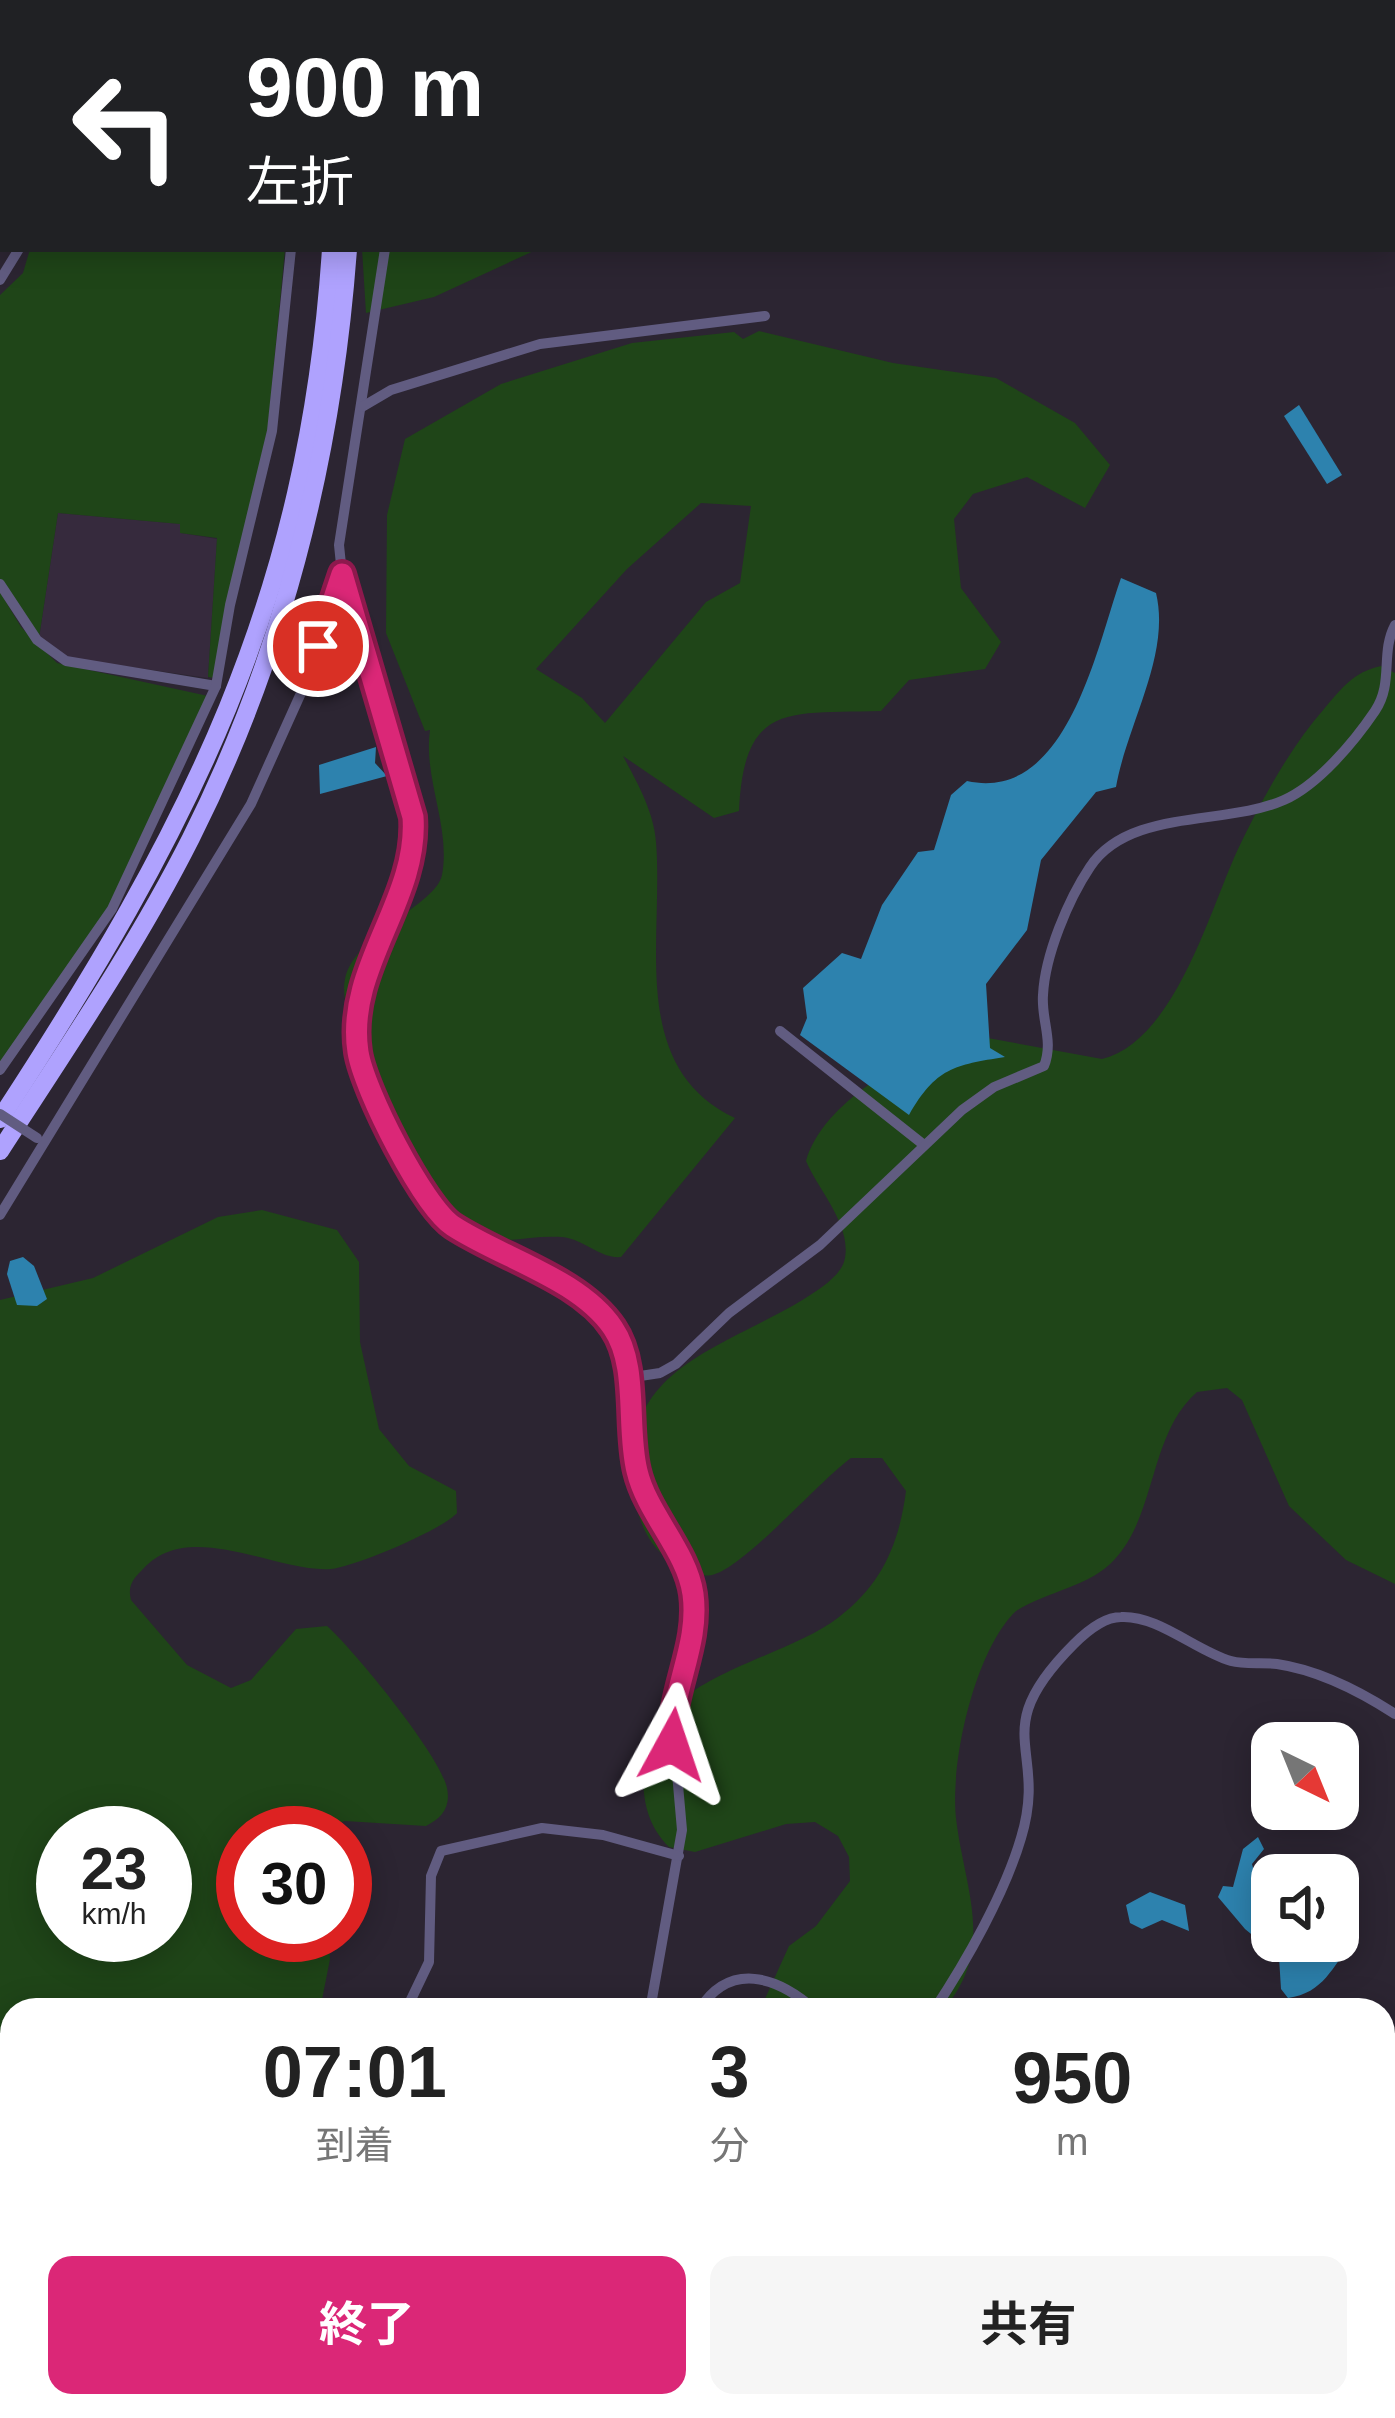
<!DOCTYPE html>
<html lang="ja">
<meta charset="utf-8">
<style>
:root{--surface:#fff;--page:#f6f6f6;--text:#222;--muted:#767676;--accent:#db2777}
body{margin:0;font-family:Arial,"Noto Sans JP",sans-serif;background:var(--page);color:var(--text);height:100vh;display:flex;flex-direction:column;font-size:45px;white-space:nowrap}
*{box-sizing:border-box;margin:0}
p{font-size:39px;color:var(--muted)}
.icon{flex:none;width:66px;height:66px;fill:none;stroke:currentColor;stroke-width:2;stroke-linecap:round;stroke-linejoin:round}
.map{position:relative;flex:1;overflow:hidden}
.sheet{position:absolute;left:0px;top:1998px;width:1395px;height:420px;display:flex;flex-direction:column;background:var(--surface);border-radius:36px 36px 0 0;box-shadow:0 6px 30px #0003}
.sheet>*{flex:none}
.hud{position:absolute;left:0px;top:0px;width:1395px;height:252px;box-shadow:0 6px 30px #0003;background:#202124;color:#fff;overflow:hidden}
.needle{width:78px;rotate:137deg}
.tools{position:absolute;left:1251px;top:1722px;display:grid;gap:24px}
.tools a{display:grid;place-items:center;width:108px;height:108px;border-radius:24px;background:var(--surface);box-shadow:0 6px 30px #0003;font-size:60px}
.speed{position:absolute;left:36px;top:1806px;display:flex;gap:24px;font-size:60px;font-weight:700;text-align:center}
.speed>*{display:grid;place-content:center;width:156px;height:156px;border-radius:50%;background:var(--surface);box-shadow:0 6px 30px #0003;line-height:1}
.speed small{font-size:30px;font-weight:400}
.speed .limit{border:18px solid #d22;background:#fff;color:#111}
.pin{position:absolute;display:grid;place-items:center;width:102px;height:102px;color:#fff;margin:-51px;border:6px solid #fff;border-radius:50%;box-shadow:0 3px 12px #0007}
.me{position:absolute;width:132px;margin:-66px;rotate:5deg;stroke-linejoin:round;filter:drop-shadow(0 0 9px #0008)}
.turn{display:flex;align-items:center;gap:42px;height:252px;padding:0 48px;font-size:54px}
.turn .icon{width:156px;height:156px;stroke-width:2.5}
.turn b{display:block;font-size:84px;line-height:102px}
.eta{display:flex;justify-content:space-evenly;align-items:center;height:204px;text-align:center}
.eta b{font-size:72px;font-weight:700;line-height:84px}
.action{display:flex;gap:24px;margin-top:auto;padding:24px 48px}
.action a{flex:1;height:138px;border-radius:24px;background:var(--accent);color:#fff;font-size:48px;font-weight:700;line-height:138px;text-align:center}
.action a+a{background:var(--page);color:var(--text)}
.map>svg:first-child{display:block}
</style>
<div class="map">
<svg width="1395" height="2418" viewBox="0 0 1395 2418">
<rect width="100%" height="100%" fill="#2c2532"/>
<polygon fill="#362a3d" points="58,513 181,524 181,533 217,539 208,678 68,658 39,638"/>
<g fill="#1f4518" fill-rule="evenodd">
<polygon points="30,249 285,249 268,426 215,678 208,677 217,538 180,533 180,524 58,513 39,638 0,579 0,295 23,273"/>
<polygon points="362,249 538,249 434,297 366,313"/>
<path d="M759 331 893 363 996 378 1075 423 1110 465 1085 508 1027 477 973 494 954 519 961 588 1001 642 985 669 909 680 881 711C788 714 744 701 739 811L714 818 623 756C637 782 654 812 656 842 664 939 627 1067 735 1118L621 1257C600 1259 584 1239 562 1237 522 1234 482 1252 446 1229 405 1204 408 1145 393 1106 380 1075 337 1013 345 979 355 933 436 905 442 875 451 826 423 779 430 730L425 731 386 633 387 515 405 439 501 384 632 343 734 332 743 339ZM701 503 751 506 740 583 706 602 605 723 582 698 536 669 627 569Z"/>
<polygon points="0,592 21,627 57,663 208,696 110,907 0,1066"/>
<path d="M1381 666 1395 673V1584L1346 1560 1289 1506 1242 1400 1227 1388 1197 1392C1149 1434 1157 1513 1115 1559 1090 1587 1047 1591 1016 1611 975 1650 950 1762 956 1818 964 1888 997 1949 943 2010H744L764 2001 789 1946 816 1926 850 1881 849 1857 838 1836 815 1822 786 1824 695 1852 669 1847C650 1828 644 1807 643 1780 639 1676 778 1665 839 1617 882 1584 899 1544 906 1491L882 1458H851C818 1482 744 1568 712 1575 698 1578 681 1569 670 1561 649 1545 640 1525 635 1500 612 1370 715 1353 804 1299 817 1291 839 1277 844 1262 854 1227 818 1190 806 1161 824 1100 905 1062 955 1032L1102 1059C1175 1041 1210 909 1238 849 1261 801 1289 749 1324 709 1342 688 1353 672 1381 666Z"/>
<path d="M262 1210 337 1230 359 1262 360 1342 379 1429 409 1466 456 1491 457 1513C442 1530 354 1567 331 1569 276 1573 190 1518 144 1568 134 1578 127 1585 131 1600L187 1665 231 1688 251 1680 296 1629 327 1626C354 1650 440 1755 447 1788 451 1807 442 1818 426 1826L345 1821 304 1833H243V1935H328L330 1959 320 2010H12V2406H246L258 2418H0V1300L93 1278 218 1217ZM63 1833H165V1935H63Z"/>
<polygon points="572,2406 787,2406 791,2418 567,2418"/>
</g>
<g fill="#2d82ae">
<polygon points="1299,405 1342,475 1327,484 1284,416"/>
<path d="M1121 578 1156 593C1171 655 1127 724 1116 787L1096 792 1041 860 1027 930 986 984 990 1048 1005 1057C954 1065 936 1068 909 1115L800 1035 807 1018 803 988 842 953 861 959 882 905 918 852 934 850 951 795 967 781C1067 803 1096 649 1121 578Z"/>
<polygon points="376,747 375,763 387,776 320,794 319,765"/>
<polygon points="23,1257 34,1266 47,1299 37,1306 17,1305 7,1274 10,1261"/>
<path d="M1258 1837 1264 1849 1252 1864 1258 1887 1271 1895 1272 1941H1338V1934L1353 1941C1332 1967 1324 1993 1288 1998L1281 1989 1279 1957 1245 1929 1218 1897 1223 1886 1233 1887 1243 1849Z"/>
<polygon points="1150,1892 1185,1905 1189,1931 1162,1920 1142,1929 1130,1923 1126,1905"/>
</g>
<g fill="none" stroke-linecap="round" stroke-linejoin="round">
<polyline stroke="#2d82ae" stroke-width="3" points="378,2418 385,2406"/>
<g stroke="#615c81" stroke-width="10">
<polyline points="286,0 286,3"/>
<polyline points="106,3 106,0"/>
<polyline points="565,3 570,0"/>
<polyline points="385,249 339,545 342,574 393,733 415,846 364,980 358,1051 365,1078 432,1204 449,1224 575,1295 616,1331 625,1355 628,1425 644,1498 693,1590 693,1628 671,1705 682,1830 650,2010"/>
<polyline points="0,280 19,249"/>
<polyline points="362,407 391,390 540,344 765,316"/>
<polyline points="0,584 37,640 66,661 216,686"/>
<polyline points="780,1031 924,1145"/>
<polyline points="0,1070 112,909 216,686 230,605 272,431 291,249"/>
<polyline points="0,1215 251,804 306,682 341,577"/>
<path d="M627 1378 660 1373 676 1364 729 1313 820 1245 962 1110 994 1087 1044 1066C1054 1041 1041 1020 1043 995 1045 955 1068 900 1090 867 1129 808 1226 826 1284 800 1318 785 1354 742 1375 711 1394 683 1380 653 1395 625"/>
<polyline points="406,2010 429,1962 431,1876 441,1851 542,1828 603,1835 679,1856"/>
<path d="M699 2010C730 1961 777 1976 815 2010"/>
<path d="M934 2010C966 1962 1005 1893 1021 1838 1049 1746 985 1733 1074 1644 1086 1632 1103 1617 1121 1617 1158 1615 1196 1651 1231 1661 1246 1665 1262 1662 1277 1664 1318 1670 1361 1692 1395 1714"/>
<polyline points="1383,2392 1395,2402"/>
<polyline points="473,2406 484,2418"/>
<polyline points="489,2418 501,2406"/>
</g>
<g stroke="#afa2fe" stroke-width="18">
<polyline points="328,0 328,3"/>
<polyline points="344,0 344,3"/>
<path d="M0 1119C189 830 308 601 331 249"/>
<path d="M0 1151C66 1049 136 947 191 838 284 653 333 455 348 249"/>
</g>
<polyline stroke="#615c81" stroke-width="10" points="0,1114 37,1138"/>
</g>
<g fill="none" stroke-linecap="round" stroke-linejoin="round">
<g stroke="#8e194d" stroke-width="30">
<path id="route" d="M318 646 342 574 413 817C419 900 345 968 358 1052 364 1090 423 1206 453 1226 502 1258 580 1279 613 1328 639 1366 626 1427 637 1471 647 1514 687 1551 693 1594 700 1647 670 1689 672 1745"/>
</g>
<use href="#route" stroke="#db2777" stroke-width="21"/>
</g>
</svg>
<div class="tools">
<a><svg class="needle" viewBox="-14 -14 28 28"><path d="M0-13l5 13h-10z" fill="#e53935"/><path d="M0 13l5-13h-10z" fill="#767676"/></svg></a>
<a><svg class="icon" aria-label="sound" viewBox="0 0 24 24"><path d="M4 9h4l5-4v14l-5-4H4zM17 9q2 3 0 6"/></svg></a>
</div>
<div class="speed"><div>23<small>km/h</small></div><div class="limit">30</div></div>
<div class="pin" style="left:318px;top:646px;background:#d93025"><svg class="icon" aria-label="arrive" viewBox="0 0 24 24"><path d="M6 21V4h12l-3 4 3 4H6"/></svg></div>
<svg class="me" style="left:672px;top:1745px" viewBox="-20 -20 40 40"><path d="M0-17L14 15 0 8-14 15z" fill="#db2777" stroke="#fff" stroke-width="4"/></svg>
<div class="hud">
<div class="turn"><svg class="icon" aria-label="left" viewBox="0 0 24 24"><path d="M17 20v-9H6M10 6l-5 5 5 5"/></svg><div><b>900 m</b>左折</div></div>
</div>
<section class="sheet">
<div class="eta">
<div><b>07:01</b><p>到着</p></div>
<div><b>3</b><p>分</p></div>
<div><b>950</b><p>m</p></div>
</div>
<div class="action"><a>終了</a><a>共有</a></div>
</section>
</div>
